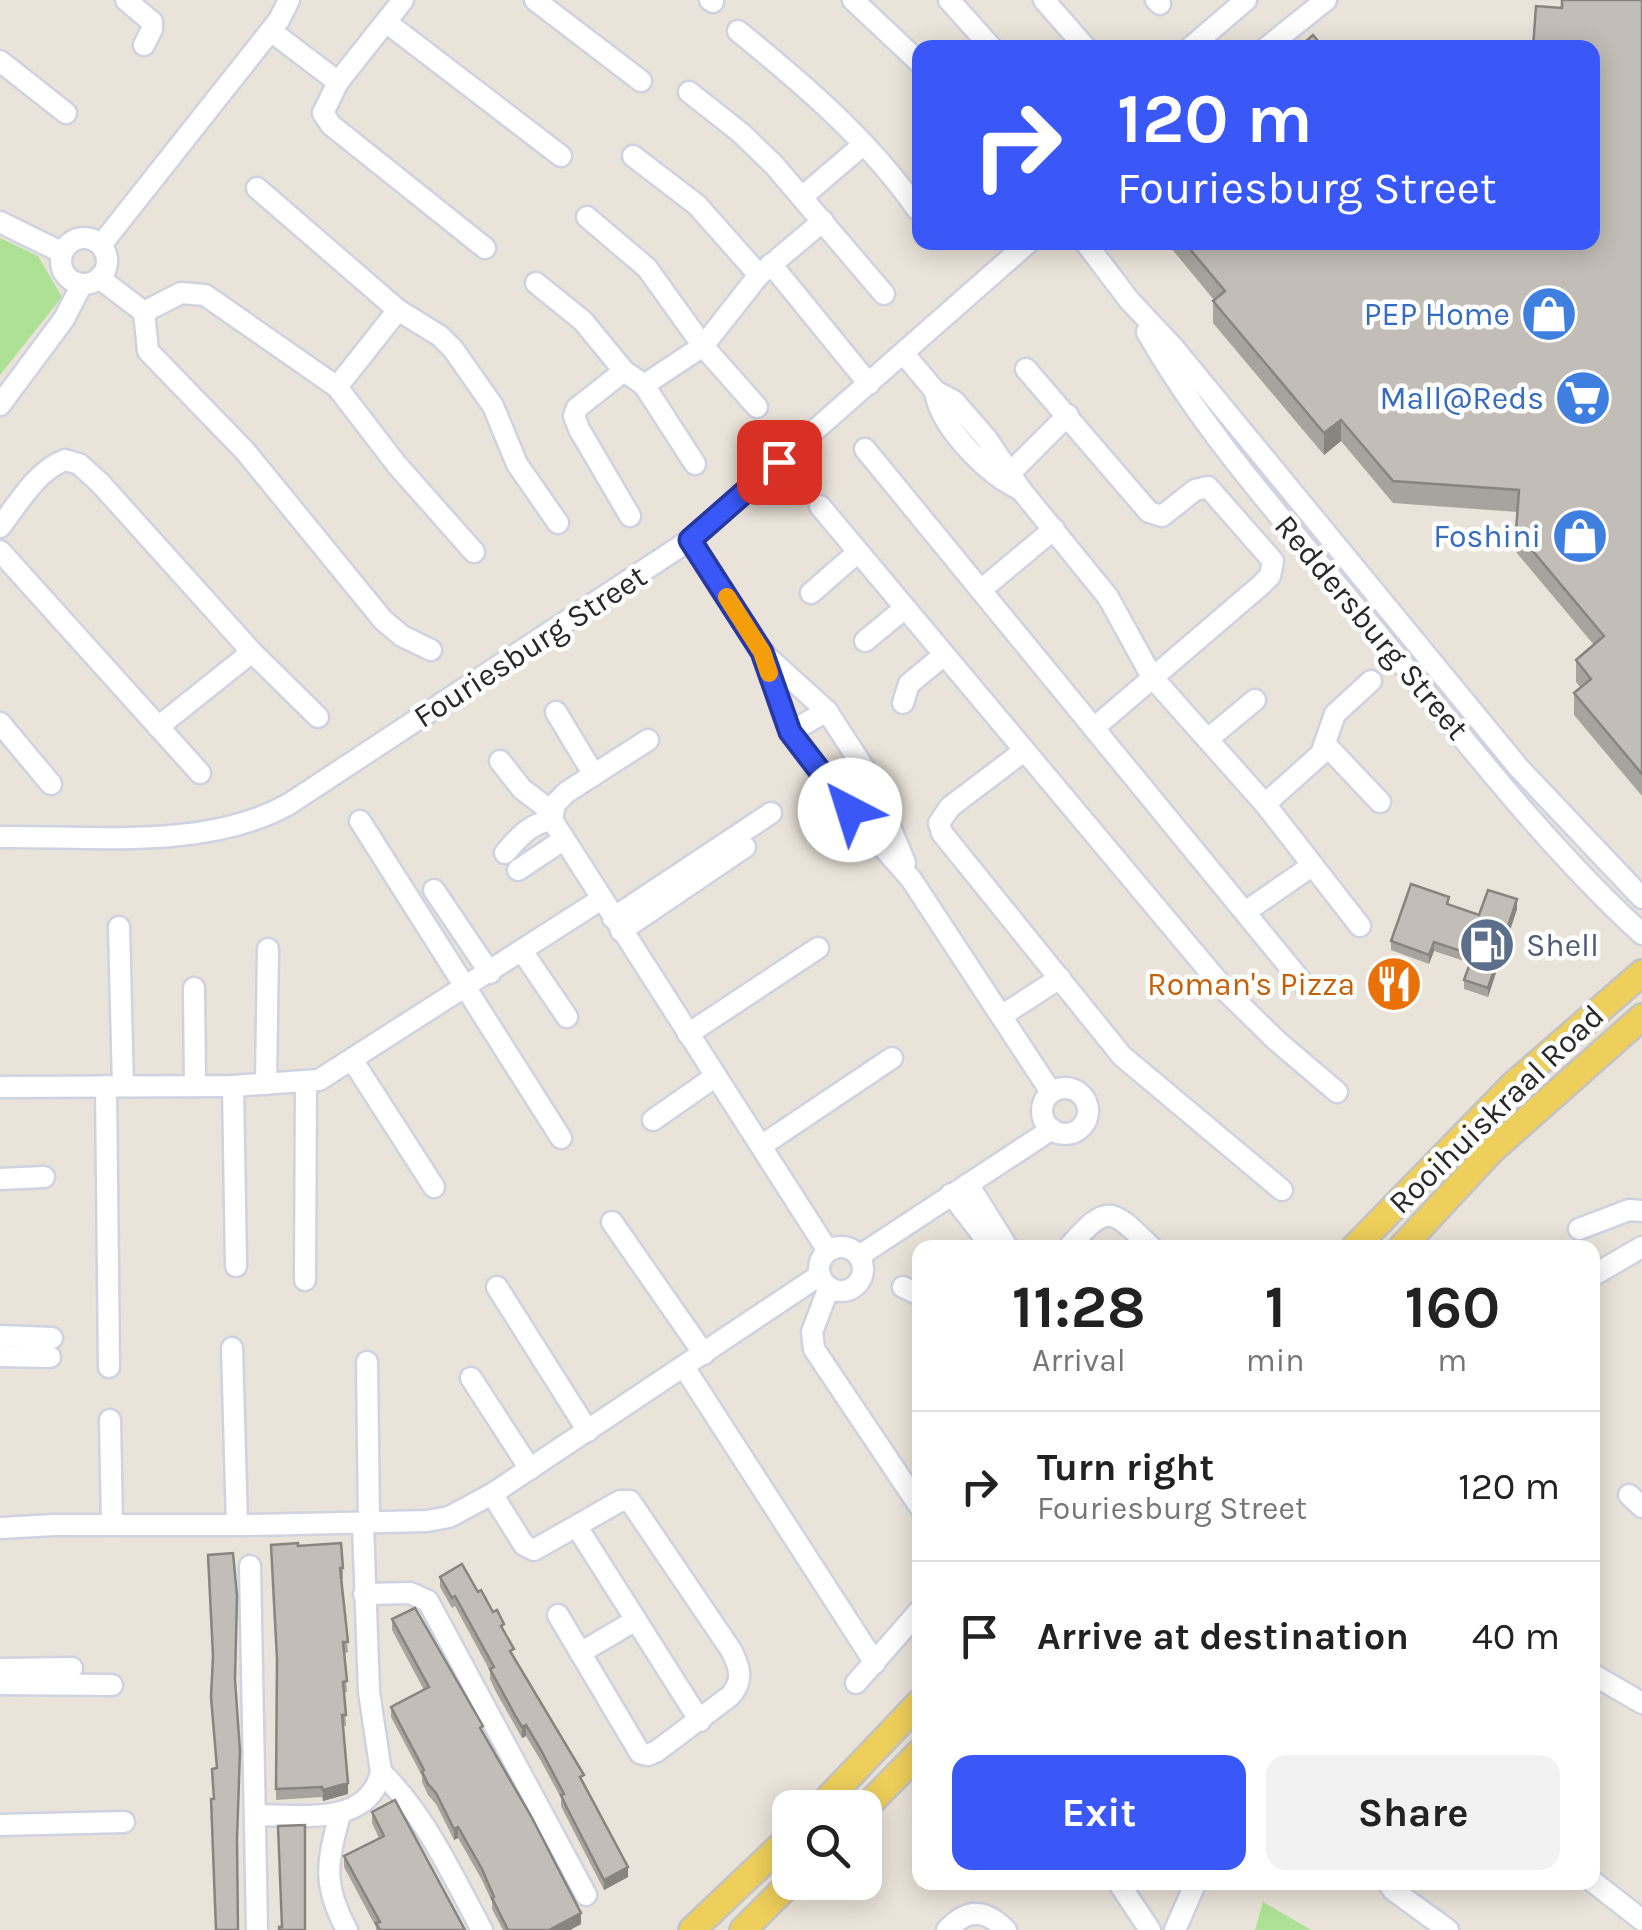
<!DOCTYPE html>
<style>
:root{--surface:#fff;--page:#f2f2f2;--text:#222;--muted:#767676;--line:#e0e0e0;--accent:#3a58f7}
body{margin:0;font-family:Karla,sans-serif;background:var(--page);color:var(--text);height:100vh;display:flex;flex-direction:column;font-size:38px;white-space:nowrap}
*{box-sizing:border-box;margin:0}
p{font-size:32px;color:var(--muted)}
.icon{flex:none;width:55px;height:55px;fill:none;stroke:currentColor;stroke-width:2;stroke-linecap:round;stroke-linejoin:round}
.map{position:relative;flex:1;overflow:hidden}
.sheet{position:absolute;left:912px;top:1240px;width:688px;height:650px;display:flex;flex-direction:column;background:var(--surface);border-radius:20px;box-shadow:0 5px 25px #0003}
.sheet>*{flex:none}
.guide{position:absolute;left:912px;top:40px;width:688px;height:210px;border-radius:20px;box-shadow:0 5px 25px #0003;background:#3a58f7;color:#fff;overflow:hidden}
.controls{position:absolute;left:772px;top:1790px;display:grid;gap:20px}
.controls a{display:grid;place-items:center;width:110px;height:110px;border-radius:20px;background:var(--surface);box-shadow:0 5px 25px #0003;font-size:50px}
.pin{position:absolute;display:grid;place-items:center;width:85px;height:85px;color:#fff;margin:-42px;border-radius:20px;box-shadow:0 5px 15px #0006}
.me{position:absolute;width:110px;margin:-55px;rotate:320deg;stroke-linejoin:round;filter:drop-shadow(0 0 8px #0008)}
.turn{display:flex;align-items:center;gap:35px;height:210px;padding:0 40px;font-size:45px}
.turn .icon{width:130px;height:130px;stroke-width:2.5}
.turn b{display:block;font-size:70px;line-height:85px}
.eta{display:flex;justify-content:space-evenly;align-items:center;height:170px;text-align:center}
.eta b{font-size:60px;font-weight:700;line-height:70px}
.cta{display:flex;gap:20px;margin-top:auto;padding:20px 40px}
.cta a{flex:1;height:115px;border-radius:20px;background:var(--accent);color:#fff;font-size:40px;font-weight:700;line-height:115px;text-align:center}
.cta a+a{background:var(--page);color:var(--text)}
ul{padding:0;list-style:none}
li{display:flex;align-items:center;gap:30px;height:150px;padding:0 40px;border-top:2px solid var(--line)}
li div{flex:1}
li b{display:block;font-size:38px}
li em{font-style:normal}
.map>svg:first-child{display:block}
</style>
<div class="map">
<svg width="1642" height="1930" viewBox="0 0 1642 1930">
<rect width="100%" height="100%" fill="#eae3d9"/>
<g fill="#ade196">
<polygon points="0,238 38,256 62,297 0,375"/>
<polygon points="1263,1902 1311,1930 1255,1930"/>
</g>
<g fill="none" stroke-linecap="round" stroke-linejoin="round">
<g stroke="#cfd2e1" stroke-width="25">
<g id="minor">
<polyline points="126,0 152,22 152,29 144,45"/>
<polyline points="403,0 338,82 323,113 331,125 485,248"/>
<polyline points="535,0 641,81"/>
<polyline points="710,0 713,2"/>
<polyline points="853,0 920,63"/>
<polyline points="949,0 992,48"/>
<polyline points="1044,0 1086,48"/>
<polyline points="1156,0 1160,4"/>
<polyline points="386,22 561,156"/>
<polyline points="271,31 338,82"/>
<path d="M738 31C804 85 868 139 917 209"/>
<polyline points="1190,48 1246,0"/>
<polyline points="1266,48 1326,0"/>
<polyline points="0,61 66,113"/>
<polyline points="689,92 741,133 774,165 884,294"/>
<polyline points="633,156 697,205 759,275"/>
<polyline points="257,188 398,310 440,336 453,349 493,406 517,464 558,523"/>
<polyline points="802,197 864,144"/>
<polyline points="587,217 647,268 703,346 757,407"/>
<polyline points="0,222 61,252"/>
<circle cx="84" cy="261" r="23"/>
<polyline points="1085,242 1129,300 1173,347 1519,768 1642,898"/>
<polyline points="101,245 279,20 289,0"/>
<polyline points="771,264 869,384"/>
<polyline points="99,278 144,312 181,293 205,295 337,387 397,465 474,552"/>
<polyline points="536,283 583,321 624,371"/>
<polyline points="144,312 148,351 245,451 383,620 402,636 431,650"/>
<path d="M1147 332C1208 439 1294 532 1372 627 1458 731 1542 842 1642 934"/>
<polyline points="904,354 935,391 954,401 987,439 1021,490 1108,597 1152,677 1265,804 1360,926"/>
<polyline points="1026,369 1149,512 1162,516 1195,490 1208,487 1273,561 1270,576 1261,585 1094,728"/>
<polyline points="644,385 695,464"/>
<polyline points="337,387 398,310"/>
<path d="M935 391C940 427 988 475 1021 490"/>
<polyline points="0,405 64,319 82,284"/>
<polyline points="865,449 1306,987"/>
<polyline points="1003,480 1068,415"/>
<polyline points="820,506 1226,991 1277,1041 1337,1092"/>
<polyline points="630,516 579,429 574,416 577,408 624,371 644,385 703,346 759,275 823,221"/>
<path d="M0 527C18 504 36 471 65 460L79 464 100 483 252 652 318 717"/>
<polyline points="690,540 762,652 790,732 830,787 911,879 1051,1092"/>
<polyline points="0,551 200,773"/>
<polyline points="981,590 1054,529"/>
<polyline points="811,593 858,552"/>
<polyline points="865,641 905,608"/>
<polyline points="765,655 827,711 869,776 905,863"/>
<polyline points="903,703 909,684 944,655"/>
<polyline points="556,712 594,775"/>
<polyline points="0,723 51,784"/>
<polyline points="158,727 252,652"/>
<polyline points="790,732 827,711"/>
<polyline points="1208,739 1255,700"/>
<polyline points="648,740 567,792 555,804 552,820 828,1251"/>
<polyline points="1326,745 1380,802"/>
<polyline points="1024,751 950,807 939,823 942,833 1122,1056 1282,1190"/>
<polyline points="500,761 522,789 552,812"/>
<polyline points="1265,804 1321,754 1335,714 1371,681"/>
<polyline points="360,821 561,1138"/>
<path d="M0 837C93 836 207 850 289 804L690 540 1029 242"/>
<path d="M505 853C520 836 529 824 552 820"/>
<polyline points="518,870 563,840"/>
<polyline points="434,890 490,973"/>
<polyline points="1245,912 1313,865"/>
<polyline points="613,918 771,813"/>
<polyline points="119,927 123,1086"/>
<polyline points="621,931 745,847"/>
<polyline points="522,951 567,1017"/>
<polyline points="194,988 195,1085"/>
<polyline points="1001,1016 1060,978"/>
<polyline points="688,1034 818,948"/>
<polyline points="353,1061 434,1187"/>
<polyline points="266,1084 268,949"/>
<polyline points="106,1086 109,1367"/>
<polyline points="233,1086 236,1266"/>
<polyline points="0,1087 233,1086 319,1080 600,900"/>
<circle cx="1065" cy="1111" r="23"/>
<polyline points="653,1120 716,1076"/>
<polyline points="761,1146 892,1058"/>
<polyline points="0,1179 44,1177"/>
<polyline points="968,1184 1008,1248"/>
<polyline points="951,1194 991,1246"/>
<polyline points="612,1222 704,1354"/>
<polyline points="1579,1229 1629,1210 1642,1211"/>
<circle cx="841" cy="1269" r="22"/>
<path d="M1068 1248C1108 1202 1111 1208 1152 1248"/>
<polyline points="859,1256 1052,1129"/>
<polyline points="1592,1276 1642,1247"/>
<polyline points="305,1280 306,1084"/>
<polyline points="497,1287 588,1431"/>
<polyline points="829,1287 812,1332 814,1349 920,1507"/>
<polyline points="903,1287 920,1295"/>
<polyline points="0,1336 52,1338"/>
<polyline points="232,1348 237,1525"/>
<polyline points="0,1356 50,1357"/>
<polyline points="367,1362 369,1523"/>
<polyline points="684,1367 875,1663"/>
<polyline points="471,1378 530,1469"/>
<polyline points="110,1420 112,1525"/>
<path d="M492 1494 524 1545 534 1550 620 1501H630L731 1650C740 1667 744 1681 730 1696L657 1751 648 1755 640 1753 558 1615"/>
<polyline points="1629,1495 1642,1507"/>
<polyline points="577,1527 700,1721"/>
<polyline points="0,1528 54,1525 249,1525 427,1521 449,1517 492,1494 820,1275"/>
<polyline points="250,1566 257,1930"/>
<polyline points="364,1594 410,1593 428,1601 586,1895"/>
<polyline points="580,1653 636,1620"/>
<polyline points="0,1669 72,1668"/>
<polyline points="1592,1674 1642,1703"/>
<polyline points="856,1683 920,1610"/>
<polyline points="0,1684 112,1685"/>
<path d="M381 1772C426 1816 452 1875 482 1930"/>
<path d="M340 1814C327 1863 322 1884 347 1930"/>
<path d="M256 1815C299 1815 369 1827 381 1772L369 1692 363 1524"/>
<polyline points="0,1825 124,1822"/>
<polyline points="1592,1881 1642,1920"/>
<polyline points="1118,1882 1150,1930"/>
<polyline points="1388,1882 1393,1890 1448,1930"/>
<path d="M947 1930C968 1908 985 1909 1006 1930"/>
<polyline points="1175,1930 1196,1882"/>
</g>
</g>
<g stroke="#c3c3c3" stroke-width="30">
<g id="major">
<polyline points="1354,1248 1514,1084 1642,973"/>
<polyline points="1401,1248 1492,1150 1642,1017"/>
<polyline points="819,1808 920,1702"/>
<polyline points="865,1808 920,1752"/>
<polyline points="692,1930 790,1837"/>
<polyline points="743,1930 791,1882"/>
</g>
</g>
<use href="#minor" stroke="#fff" stroke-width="20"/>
<use href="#major" stroke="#eecf5b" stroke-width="25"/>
</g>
<g fill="#a7a39d">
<polygon points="1642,0 1642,796 1574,715 1574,693 1581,688 1576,682 1576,660 1594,645 1516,552 1518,512 1393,503 1341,441 1324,455 1213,323 1213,301 1214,300 1166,242 1592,242 1562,8"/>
<polygon points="1449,905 1479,915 1517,909 1488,997 1464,989 1464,980 1470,963 1434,951 1429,964 1391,950 1391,941"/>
<polygon points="298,1546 343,1568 343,1579 341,1579 348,1652 344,1653 347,1692 344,1693 346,1726 343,1726 348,1794 323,1801 322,1797 276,1800 277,1669"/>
<polygon points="440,1577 478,1592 504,1632 514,1658 584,1784 628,1877 604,1890 567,1818 561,1806 561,1798 541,1761 526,1736 522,1738 496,1692 490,1679 490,1671 455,1606 452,1608 440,1587"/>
<polygon points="392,1619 483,1733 581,1924 570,1930 503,1930 492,1909 492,1902 482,1880 458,1838 454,1840 436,1804 428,1795 422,1782 422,1776 391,1717 391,1707 424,1690 392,1630"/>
<polygon points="372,1812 465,1930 376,1930 376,1927 344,1867 344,1856 379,1838 372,1823"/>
</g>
<g fill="#88847f">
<polygon points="1341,420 1341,441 1324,455 1324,433"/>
<polygon points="1517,899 1517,909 1488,997 1488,988"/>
<polygon points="1434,942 1434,951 1429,964 1429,955"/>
<polygon points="526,1725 526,1736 522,1738 522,1727"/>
<polygon points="348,1783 348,1794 323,1801 323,1790"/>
<polygon points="458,1827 458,1838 454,1840 454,1829"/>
<polygon points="628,1867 628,1877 604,1890 604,1880"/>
<polygon points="581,1913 581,1924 570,1930 549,1930"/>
</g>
<g fill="#c2bdb6" stroke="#88847f" stroke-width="2.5">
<polygon points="1562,0 1642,0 1642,774 1574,693 1591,679 1576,660 1604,636 1516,531 1519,490 1393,481 1341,420 1324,433 1213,301 1225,291 1184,242 1592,242 1592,48 1533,48 1536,6 1562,8"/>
<polygon points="1313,35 1324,48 1298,48"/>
<polygon points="1411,884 1449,897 1447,904 1479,915 1488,890 1517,899 1488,988 1464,980 1473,955 1434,942 1429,955 1391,941"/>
<polygon points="298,1543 298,1546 341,1543 343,1568 340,1568 348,1642 343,1642 347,1681 343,1682 346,1715 342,1715 348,1783 323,1790 322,1787 276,1789 277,1659 271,1545"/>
<polygon points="233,1553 237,1596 235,1680 240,1751 237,1839 238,1930 216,1930 211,1799 214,1799 212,1769 217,1768 211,1697 213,1656 208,1555"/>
<polygon points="462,1564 478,1592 481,1590 493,1612 497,1610 504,1624 501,1626 514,1649 510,1651 584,1775 580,1777 628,1867 604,1880 567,1808 561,1795 564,1794 541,1750 526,1725 522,1727 516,1717 490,1669 494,1667 455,1596 452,1598 440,1577"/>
<polygon points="415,1608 483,1726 480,1728 531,1816 581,1913 549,1930 508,1930 492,1898 494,1897 482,1869 458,1827 454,1829 436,1793 428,1784 422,1772 424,1770 391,1707 429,1687 392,1619"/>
<polygon points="395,1800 465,1930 380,1930 376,1923 380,1922 344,1856 384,1836 372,1812"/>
<polygon points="305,1825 305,1930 279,1930 279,1927 282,1927 278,1826"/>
</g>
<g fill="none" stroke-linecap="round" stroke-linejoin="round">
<g stroke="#2639a1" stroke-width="25">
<polyline id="route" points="779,462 690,540 762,652 790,732 850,810"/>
</g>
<use href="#route" stroke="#3a58f7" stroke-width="18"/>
<polyline stroke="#f59e0b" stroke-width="18" points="727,597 762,652 769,673"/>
</g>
<defs>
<g id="shop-disc" transform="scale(2.875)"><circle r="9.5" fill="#3f7fe0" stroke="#fff"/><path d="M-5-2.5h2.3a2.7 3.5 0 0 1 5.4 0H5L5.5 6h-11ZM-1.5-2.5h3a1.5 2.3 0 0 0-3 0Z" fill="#fff"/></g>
<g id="supermarket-disc" transform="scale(2.875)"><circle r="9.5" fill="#3f7fe0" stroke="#fff"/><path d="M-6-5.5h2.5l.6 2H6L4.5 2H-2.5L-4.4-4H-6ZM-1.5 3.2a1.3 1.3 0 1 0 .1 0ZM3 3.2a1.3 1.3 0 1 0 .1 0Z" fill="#fff"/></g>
<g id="fuel-disc" transform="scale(2.875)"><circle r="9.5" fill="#5c6f8a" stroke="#fff"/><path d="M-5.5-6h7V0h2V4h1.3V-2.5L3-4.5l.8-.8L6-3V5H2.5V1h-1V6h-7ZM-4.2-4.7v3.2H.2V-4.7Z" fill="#fff"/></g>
<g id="restaurant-disc" transform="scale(2.875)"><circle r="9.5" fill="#e8710a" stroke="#fff"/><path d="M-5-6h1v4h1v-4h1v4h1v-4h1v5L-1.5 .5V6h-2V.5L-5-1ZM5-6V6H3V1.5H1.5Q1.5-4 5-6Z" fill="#fff"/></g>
</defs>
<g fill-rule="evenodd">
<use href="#shop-disc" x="1549" y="314"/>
<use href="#supermarket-disc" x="1583" y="398"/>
<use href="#shop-disc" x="1580" y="536"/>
<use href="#fuel-disc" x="1487" y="945"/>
<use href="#restaurant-disc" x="1394" y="984"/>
</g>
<g text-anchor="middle" stroke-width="9" stroke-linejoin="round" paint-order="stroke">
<g font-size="32" fill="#366cbe" stroke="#fff" text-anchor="end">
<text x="1510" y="325">PEP Home</text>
<text x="1544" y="409">Mall@Reds</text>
<text x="1541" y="547">Foshini</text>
</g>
<g font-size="32" fill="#282828" stroke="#fff">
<text transform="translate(1372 627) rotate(50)" y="11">Reddersburg Street</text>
<text transform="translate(530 646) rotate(-33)" y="11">Fouriesburg Street</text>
<text transform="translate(1496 1109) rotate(-44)" y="11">Rooihuiskraal Road</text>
</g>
<g font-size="32" fill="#4e5e75" stroke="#fff" text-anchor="start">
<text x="1526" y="956">Shell</text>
</g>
<g font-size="32" fill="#c56008" stroke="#fff" text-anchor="end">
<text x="1355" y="995">Roman's Pizza</text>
</g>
</g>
</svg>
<div class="controls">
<a><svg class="icon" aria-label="search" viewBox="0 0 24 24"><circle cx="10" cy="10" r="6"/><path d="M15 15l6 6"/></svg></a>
</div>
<div class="pin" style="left:779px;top:462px;background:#d93025"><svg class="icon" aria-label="arrive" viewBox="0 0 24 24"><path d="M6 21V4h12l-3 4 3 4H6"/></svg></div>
<svg class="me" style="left:850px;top:810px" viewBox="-20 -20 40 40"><circle r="19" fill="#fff"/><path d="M0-13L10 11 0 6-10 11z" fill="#3a58f7"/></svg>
<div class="guide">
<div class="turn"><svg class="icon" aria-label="right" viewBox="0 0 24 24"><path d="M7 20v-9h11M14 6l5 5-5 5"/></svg><div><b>120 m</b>Fouriesburg Street</div></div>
</div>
<section class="sheet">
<div class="eta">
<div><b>11:28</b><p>Arrival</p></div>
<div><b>1</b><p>min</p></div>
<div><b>160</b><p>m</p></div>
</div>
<ul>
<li><svg class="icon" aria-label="right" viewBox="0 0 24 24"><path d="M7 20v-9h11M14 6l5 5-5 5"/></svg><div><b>Turn right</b><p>Fouriesburg Street</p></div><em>120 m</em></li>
<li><svg class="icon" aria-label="arrive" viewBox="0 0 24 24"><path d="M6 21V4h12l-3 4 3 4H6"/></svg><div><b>Arrive at destination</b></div><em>40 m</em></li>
</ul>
<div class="cta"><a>Exit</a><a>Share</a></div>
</section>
</div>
